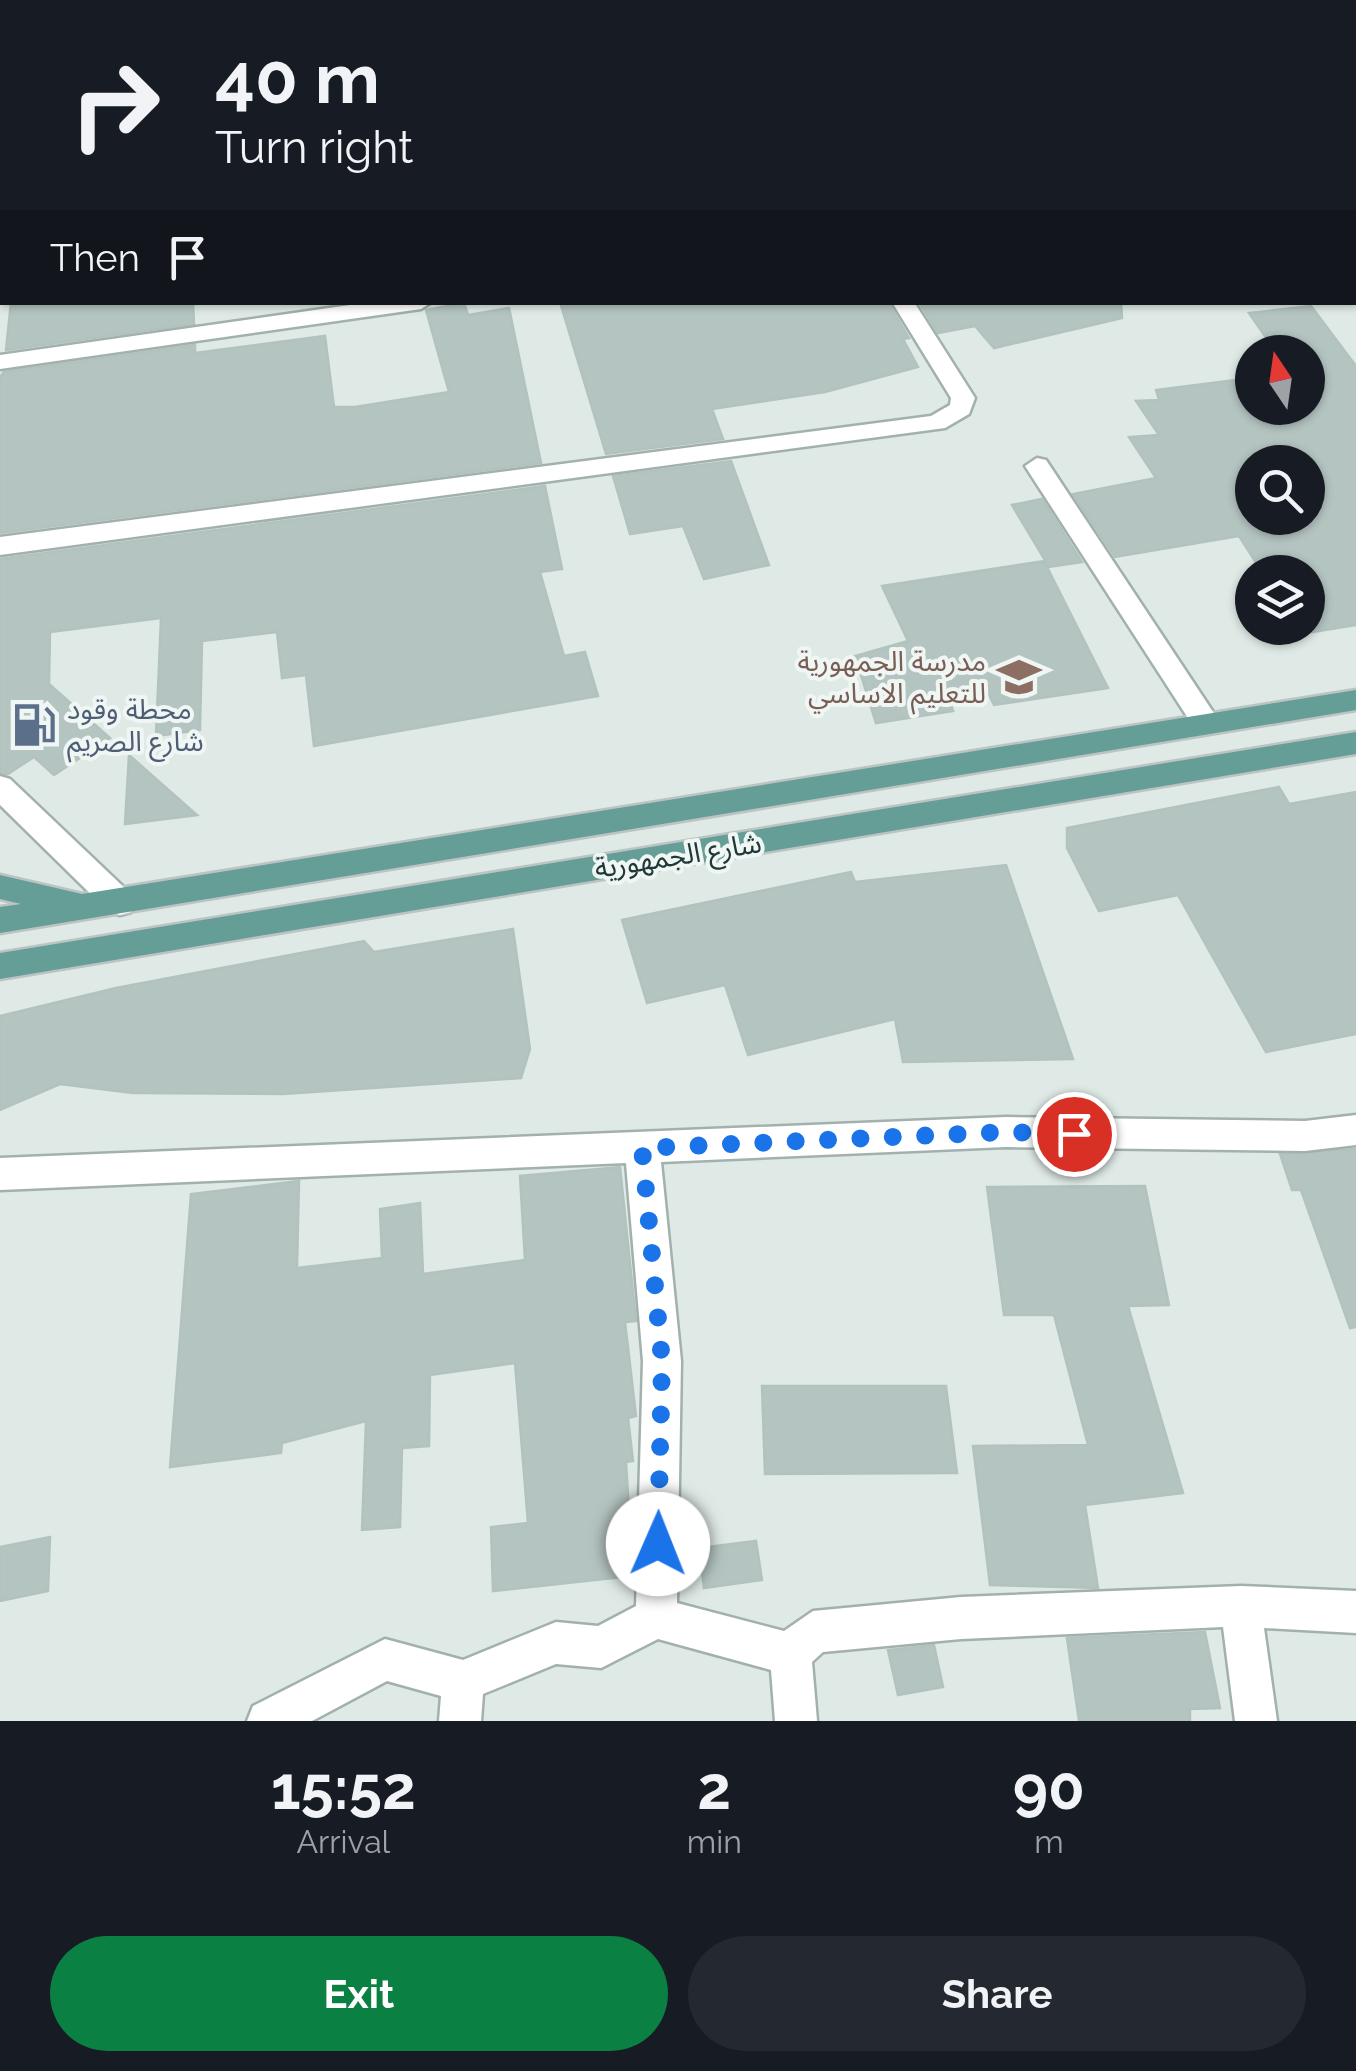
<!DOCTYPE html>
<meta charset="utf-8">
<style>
:root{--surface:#171b24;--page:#242831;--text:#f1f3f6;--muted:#9ea1a6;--accent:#0b8043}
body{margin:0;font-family:Raleway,"Noto Sans Arabic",sans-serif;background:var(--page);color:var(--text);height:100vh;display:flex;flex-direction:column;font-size:38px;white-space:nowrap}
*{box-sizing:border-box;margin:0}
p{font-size:32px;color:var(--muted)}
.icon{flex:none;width:55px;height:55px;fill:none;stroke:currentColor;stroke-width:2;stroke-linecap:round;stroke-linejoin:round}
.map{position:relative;height:1721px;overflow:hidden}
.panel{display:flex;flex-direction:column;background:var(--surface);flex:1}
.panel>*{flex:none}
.guide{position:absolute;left:0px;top:0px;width:1358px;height:305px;box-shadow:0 2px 8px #0004;background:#171b24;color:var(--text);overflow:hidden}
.needle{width:65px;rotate:347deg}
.tools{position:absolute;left:1235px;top:335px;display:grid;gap:20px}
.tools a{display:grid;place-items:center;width:90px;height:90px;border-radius:50%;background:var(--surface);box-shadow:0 2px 8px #0004;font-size:50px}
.pin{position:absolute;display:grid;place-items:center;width:85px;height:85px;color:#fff;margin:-42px;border:5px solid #fff;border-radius:50%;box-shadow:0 2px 10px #0007}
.me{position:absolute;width:110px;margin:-55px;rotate:1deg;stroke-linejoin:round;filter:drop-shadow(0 0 8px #0008)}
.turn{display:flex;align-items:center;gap:35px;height:210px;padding:0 50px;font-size:45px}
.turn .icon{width:130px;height:130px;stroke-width:2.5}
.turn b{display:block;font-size:70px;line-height:85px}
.then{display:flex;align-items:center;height:95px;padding:0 50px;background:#0003;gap:20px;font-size:38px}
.eta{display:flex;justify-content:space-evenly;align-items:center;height:170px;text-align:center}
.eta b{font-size:60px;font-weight:700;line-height:70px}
.cta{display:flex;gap:20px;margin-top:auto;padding:20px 50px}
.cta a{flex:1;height:115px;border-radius:60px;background:var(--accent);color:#fff;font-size:40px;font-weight:700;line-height:115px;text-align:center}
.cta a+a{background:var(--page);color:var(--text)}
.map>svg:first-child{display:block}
</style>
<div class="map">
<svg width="1356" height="1721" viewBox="0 0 1356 1721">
<rect width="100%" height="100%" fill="#dfeae6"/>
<g fill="#b4c4c0" stroke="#b2c3be" stroke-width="2.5" fill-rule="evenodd">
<polygon points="11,302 193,302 194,324 6,350"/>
<polygon points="560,302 888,302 909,338 903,339 918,367 825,392 712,409 723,439 606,454"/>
<polygon points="919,302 1121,302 1122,318 994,348 975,326 938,333"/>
<polygon points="464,303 468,315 509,308 541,463 0,533 0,377 4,372 195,345 195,353 325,336 334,407 355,407 449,392 426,310"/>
<path d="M1311 306 1356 366V625L1301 634 1297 628H1308V572H1262L1239 536 1115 557 1073 494 1156 478 1129 437 1159 435 1136 401 1159 400 1156 390 1252 378V408H1308V352H1276L1249 313ZM1252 462H1308V518H1252Z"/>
<polygon points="731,461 769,565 704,579 683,526 630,534 613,476"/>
<polygon points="545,486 562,569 540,572 564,656 585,652 598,696 314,746 306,675 282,678 277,632 202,641 200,730 156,736 161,618 50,632 49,684 110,738 54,775 34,757 8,774 0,773 0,559"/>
<polygon points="1042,499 1082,562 1049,567 1012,505"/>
<polygon points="1044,561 1108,688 994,705 985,687 950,701 953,711 876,723 855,656 908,641 882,586"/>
<polygon points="129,755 197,815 125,824"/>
<polygon points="1279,787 1289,804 1356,792 1356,1034 1266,1052 1178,895 1099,911 1067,848 1067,828"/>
<polygon points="1006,865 1073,1059 903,1062 895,1019 748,1055 725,985 647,1003 622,920 851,872 855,882"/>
<polygon points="513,929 530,1049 521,1078 283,1094 133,1093 60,1084 0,1110 0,1016 116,988 364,941 374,952"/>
<polygon points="1356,1149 1356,1327 1350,1328 1301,1190 1292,1190 1280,1154"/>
<polygon points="620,1167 636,1321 625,1322 636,1416 628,1418 633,1461 626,1462 633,1576 493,1591 491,1527 528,1523 515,1363 430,1375 429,1446 402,1448 400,1527 362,1530 366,1421 282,1443 281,1453 170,1467 191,1194 299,1181 297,1268 382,1258 380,1209 420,1203 423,1274 525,1260 520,1176"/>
<polygon points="1145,1186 1169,1305 1128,1306 1183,1493 1085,1505 1098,1588 990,1585 973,1446 1088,1445 1054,1315 1004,1315 987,1187"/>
<polygon points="762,1386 946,1386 957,1473 765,1474"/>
<polygon points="50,1537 48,1591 0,1601 0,1547"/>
<polygon points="756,1541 762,1580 704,1588 699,1548"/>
<polygon points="1205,1632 1220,1708 1190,1709 1190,1721 1079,1721 1067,1638"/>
<polygon points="934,1645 943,1687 898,1695 888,1650"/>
</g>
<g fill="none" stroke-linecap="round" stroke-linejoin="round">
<g stroke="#a2b1ae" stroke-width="5">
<g id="minor">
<polygon points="368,0 386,0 387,2 370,2"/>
<polygon points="697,0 715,0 717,2 699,2"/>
<polygon points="922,0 943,0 945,2 924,2"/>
<polygon points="2,128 2,140 0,141 0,129"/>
<rect x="1355" y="214" width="1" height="12"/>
<polygon points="371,302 432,302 421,309 0,369 0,355"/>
<polygon points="892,302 914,302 975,398 969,414 945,428 0,555 0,537 931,416 950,405 951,398"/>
<polygon points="1037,458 1046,460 1217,718 1221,725 1217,732 1197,732 1025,466"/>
<polygon points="0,776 10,779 131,894 135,903 131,912 120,915 109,912 0,805"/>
<polygon points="1356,1115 1356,1145 1305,1151 1006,1147 661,1162 681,1361 677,1603 784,1631 813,1611 961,1597 1241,1586 1356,1591 1356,1633 1264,1628 1277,1721 1235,1721 1223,1627 961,1639 823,1652 812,1662 817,1721 775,1721 771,1670 658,1639 601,1668 556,1664 483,1694 481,1721 439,1721 441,1696 387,1681 312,1721 247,1721 253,1706 385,1639 463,1660 556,1622 598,1626 636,1606 643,1361 626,1163 0,1190 0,1158 1006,1117 1305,1121"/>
</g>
</g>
<g stroke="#bcc4c3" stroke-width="5">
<g id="major">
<polygon points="1356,690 1356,710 0,933 0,907 21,904 0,899 0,875 82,894"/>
<polygon points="1356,732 1356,754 0,979 0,953"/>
</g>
</g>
<use href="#minor" fill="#fff" fill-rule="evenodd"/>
<use href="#major" fill="#659e97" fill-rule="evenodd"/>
</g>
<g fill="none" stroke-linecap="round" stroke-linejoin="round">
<polyline stroke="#1a73e8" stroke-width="18" stroke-dasharray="0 32.4" points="658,1544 662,1361 642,1148 1006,1132 1074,1134"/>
</g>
<defs>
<g id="school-bare" transform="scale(3.45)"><path d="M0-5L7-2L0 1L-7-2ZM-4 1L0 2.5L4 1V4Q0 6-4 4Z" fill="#8d6e63" stroke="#eff6f4" stroke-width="2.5" paint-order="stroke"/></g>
<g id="fuel-bare" transform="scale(3.45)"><path d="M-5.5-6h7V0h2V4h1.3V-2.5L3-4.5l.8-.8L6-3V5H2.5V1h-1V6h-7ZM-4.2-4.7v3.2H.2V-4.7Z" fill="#5c6f8a" stroke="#eff6f4" stroke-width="2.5" paint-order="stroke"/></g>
</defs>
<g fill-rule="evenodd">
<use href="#school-bare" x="1019" y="677"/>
<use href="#fuel-bare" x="34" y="725"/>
</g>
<g text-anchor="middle" stroke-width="8" stroke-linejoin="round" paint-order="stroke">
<g font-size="28" fill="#785e54" stroke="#eff6f4" text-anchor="end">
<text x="986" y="671">مدرسة الجمهورية<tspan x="986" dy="32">للتعليم الاساسي</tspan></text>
</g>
<g font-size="28" fill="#4e5e75" stroke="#eff6f4" text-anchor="start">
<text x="67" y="719">محطة وقود<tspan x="67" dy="32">شارع الصريم</tspan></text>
</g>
<g font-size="28" fill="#213936" stroke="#eff6f4">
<text transform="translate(678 855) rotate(-9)" y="10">شارع الجمهورية</text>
</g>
</g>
</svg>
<div class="tools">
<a><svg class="needle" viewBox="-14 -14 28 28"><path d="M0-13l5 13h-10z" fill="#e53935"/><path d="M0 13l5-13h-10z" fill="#9ea1a6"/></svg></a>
<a><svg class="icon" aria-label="search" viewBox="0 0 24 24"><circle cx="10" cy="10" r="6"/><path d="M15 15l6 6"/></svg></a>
<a><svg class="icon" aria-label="layers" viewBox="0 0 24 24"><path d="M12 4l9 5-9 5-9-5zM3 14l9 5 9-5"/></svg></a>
</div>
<div class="pin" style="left:1074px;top:1134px;background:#d93025"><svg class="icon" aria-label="arrive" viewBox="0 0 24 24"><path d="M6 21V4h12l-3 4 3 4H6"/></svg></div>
<svg class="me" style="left:658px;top:1544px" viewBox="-20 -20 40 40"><circle r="19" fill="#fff"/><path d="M0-13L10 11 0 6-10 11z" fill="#1a73e8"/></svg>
<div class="guide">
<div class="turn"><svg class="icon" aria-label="right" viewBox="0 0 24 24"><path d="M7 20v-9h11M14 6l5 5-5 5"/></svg><div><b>40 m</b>Turn right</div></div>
<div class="then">Then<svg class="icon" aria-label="arrive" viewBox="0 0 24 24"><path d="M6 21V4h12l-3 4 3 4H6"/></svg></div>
</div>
</div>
<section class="panel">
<div class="eta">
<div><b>15:52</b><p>Arrival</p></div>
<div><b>2</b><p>min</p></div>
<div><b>90</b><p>m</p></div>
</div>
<div class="cta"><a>Exit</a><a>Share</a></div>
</section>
